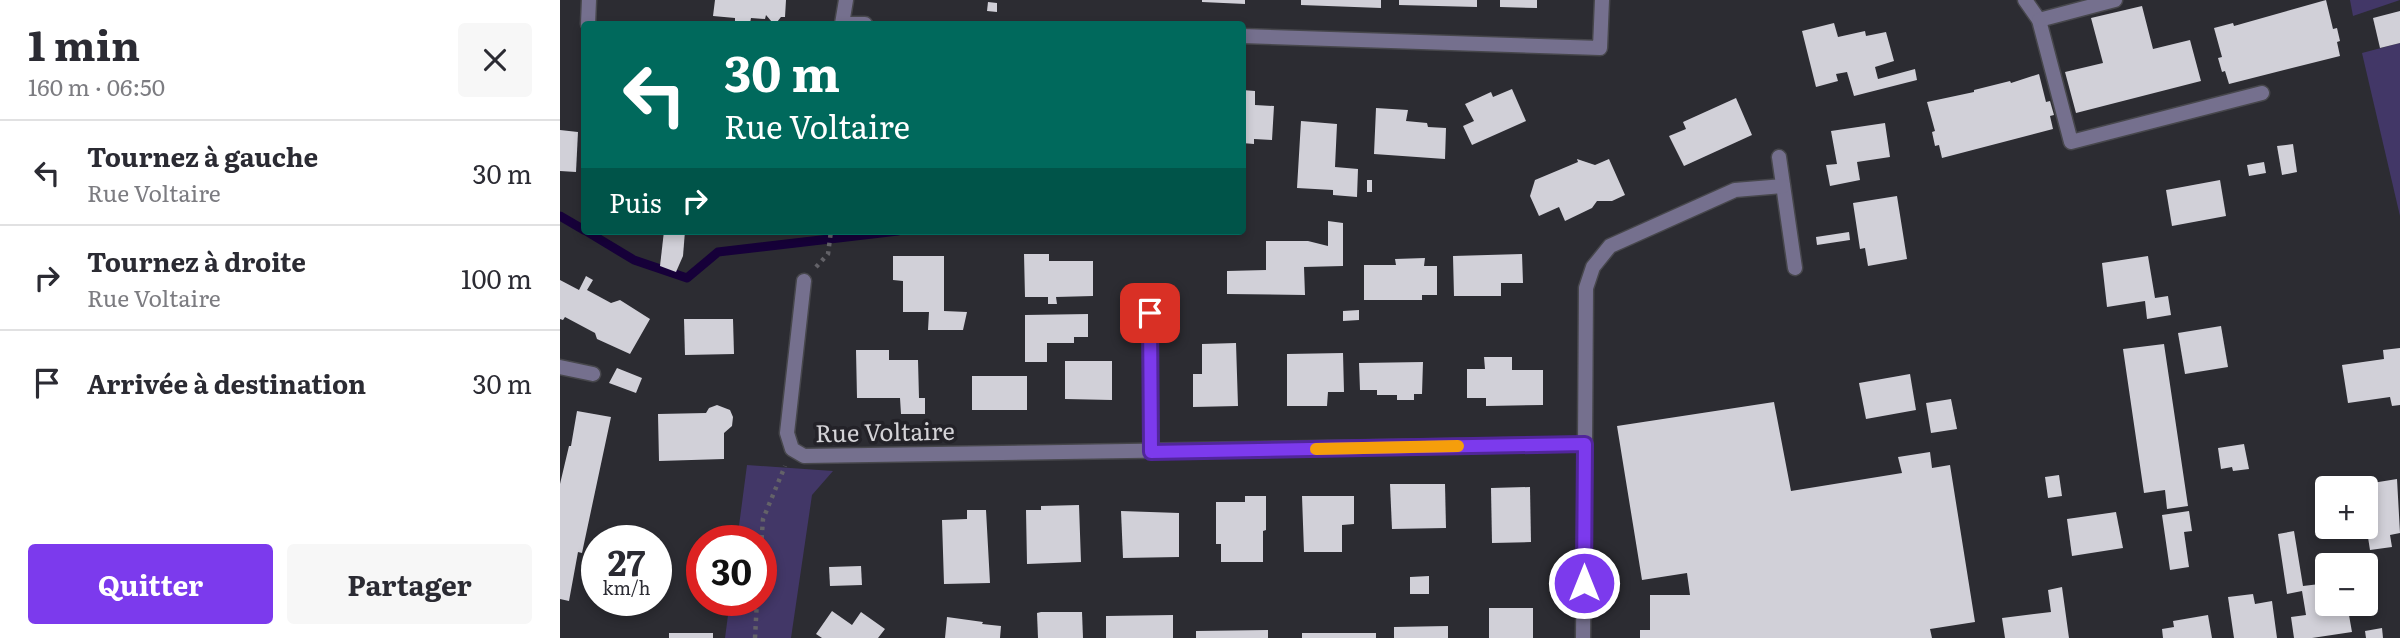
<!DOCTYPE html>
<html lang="fr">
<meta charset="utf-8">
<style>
:root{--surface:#fff;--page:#f7f7f7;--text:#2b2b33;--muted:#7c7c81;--line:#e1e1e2;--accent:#7c3aed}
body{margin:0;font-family:Literata,serif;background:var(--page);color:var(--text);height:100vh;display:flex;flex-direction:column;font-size:26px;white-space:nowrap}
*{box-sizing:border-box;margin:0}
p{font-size:23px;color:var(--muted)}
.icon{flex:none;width:38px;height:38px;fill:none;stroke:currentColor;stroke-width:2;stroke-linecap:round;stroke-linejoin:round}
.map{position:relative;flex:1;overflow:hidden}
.panel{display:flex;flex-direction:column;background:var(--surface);width:560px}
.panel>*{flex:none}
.top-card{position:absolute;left:21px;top:21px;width:665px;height:214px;border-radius:7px;box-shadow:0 4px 10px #0003;background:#00695c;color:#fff;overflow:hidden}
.fabs{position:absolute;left:1755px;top:476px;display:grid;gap:14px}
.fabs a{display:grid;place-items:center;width:63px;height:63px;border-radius:7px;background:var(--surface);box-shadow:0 4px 10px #0003;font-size:35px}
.speed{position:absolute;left:21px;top:525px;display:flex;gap:14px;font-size:35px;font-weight:700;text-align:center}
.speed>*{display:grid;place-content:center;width:91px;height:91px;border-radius:50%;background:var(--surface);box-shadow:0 4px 10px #0003;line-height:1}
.speed small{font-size:18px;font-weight:400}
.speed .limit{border:10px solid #d22;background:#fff;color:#111}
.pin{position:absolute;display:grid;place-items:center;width:60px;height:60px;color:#fff;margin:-30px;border-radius:14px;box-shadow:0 4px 10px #0006}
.me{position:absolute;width:77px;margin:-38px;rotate:0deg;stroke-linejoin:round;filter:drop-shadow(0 0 5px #0008)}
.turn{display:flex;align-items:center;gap:24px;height:147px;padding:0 28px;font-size:32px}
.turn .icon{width:91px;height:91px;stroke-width:2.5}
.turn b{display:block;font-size:49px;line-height:60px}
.then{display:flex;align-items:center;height:66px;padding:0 28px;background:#0003;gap:14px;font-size:26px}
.round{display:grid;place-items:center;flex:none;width:74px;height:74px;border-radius:7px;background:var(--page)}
.summary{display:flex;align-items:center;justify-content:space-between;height:119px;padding:0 28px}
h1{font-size:42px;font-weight:700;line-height:52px}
.cta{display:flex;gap:14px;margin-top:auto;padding:14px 28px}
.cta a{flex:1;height:80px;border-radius:7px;background:var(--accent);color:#fff;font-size:28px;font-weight:700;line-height:80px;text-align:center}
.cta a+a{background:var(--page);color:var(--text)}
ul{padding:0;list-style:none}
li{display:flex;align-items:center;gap:21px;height:105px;padding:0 28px;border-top:2px solid var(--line)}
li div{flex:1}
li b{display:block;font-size:26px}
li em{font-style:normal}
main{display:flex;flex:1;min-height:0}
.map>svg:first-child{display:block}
</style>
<main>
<section class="panel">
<div class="summary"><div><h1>1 min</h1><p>160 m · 06:50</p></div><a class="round"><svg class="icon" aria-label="close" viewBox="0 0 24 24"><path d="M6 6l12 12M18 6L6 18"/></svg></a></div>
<ul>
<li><svg class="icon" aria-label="left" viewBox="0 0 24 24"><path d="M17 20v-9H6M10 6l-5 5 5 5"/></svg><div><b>Tournez à gauche</b><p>Rue Voltaire</p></div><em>30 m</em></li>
<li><svg class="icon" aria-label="right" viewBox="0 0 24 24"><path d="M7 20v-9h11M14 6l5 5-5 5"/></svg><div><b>Tournez à droite</b><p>Rue Voltaire</p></div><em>100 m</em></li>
<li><svg class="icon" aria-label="arrive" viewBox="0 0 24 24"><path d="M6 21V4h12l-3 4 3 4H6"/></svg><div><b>Arrivée à destination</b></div><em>30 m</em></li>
</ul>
<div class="cta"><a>Quitter</a><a>Partager</a></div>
</section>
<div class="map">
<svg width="1840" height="638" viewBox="0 0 1840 638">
<rect width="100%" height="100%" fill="#2c2c32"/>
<g fill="#423767">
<polygon points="1790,0 1840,0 1793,16"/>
<polygon points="1840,43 1840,216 1802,53"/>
<polygon points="187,465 273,471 252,495 231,638 165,638 170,600 201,600 201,541 177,541"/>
</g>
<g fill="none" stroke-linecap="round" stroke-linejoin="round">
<g stroke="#160039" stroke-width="9">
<polyline points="0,216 24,230"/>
<polyline points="26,231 74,260 127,278 158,252 338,231"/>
</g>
</g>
<g fill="#d1d0d8">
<polygon points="155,0 226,0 225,17 221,17 217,22 212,22 206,15 205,19 191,18 190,23 175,21 175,18 153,16"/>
<polygon points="642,0 685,0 685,4 642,2"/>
<polygon points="741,0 821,0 821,8 741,5"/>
<polygon points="839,0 917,0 917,7 839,5"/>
<polygon points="940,0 977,0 977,8 940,7"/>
<polygon points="1766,0 1773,29 1777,28 1780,41 1777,42 1780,56 1669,84 1665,71 1662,72 1658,58 1662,57 1654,28 1673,23 1674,26"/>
<polygon points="428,2 437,3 437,12 427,11"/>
<polygon points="1582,6 1593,49 1630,40 1641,81 1516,113 1505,72 1543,63 1531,18"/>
<polygon points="1840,11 1840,43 1820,48 1813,18"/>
<polygon points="1274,23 1278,37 1305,31 1306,36 1326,32 1334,61 1315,67 1318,79 1355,69 1357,80 1294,96 1287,72 1276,74 1278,81 1256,87 1242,31"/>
<polygon points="1479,74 1486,102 1490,101 1494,115 1490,116 1493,129 1382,158 1379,145 1375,146 1372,132 1375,131 1367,102 1414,92 1414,90 1450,81 1451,83"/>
<polygon points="952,89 966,121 912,145 903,126 914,121 905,104 931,92 933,97"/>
<polygon points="682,90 695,91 695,105 714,106 712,140 694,139 694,144 682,143"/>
<polygon points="1176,98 1192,135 1124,166 1109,136 1126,129 1123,122"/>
<polygon points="816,108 848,110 846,121 867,123 868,127 886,128 885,159 814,154"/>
<polygon points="741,121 777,124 775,167 798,169 797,197 773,195 773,190 737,188"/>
<polygon points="1325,123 1330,157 1297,162 1300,180 1270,186 1266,165 1277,164 1271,131"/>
<polygon points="0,130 18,132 16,172 0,171"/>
<polygon points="1733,144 1737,172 1722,175 1717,146"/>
<polygon points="1017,159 1035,165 1049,159 1065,195 1052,201 1037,201 1032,208 1005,221 999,207 979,216 970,196 975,180 1018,162"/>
<polygon points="1704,162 1706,173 1689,176 1687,165"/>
<rect x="807" y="180" width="5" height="12"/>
<polygon points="1660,180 1666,216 1612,226 1606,190"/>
<polygon points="1337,196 1347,259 1308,266 1305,248 1300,249 1293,203"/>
<polygon points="768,221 783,223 783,266 744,267 745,295 667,294 667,271 706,270 706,241 748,241 768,246"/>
<polygon points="104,231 125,231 123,256 116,272 100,266"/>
<polygon points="1289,232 1290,240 1257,245 1256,237"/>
<polygon points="464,254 489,254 489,261 533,261 533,296 496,297 497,304 488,304 488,297 465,297"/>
<polygon points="962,254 963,283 941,283 941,296 894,296 893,256"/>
<polygon points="333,256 384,256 384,311 407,312 403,330 368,330 369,312 343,312 343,281 333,280"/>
<polygon points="1588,256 1595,298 1608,296 1611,315 1587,319 1585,301 1547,307 1542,263"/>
<polygon points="865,258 864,266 877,266 877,295 862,295 862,300 804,300 804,265 836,265 835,259"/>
<polygon points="26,276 33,280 27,290 51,303 60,300 90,319 70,354 37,339 35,333 5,317 3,320 0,319 0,280 19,290"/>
<polygon points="799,310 799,320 783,321 783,311"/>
<polygon points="528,314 528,337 514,337 514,343 487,343 487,362 465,362 465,315"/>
<polygon points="124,319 173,319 174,354 125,355"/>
<polygon points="1661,326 1668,367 1625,374 1618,333"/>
<polygon points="676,343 678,406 633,407 633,374 642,374 642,344"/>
<polygon points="1604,344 1628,506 1607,509 1605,490 1584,493 1563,349"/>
<polygon points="1840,348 1840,405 1832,406 1830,397 1788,403 1782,365 1824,359 1823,350"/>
<polygon points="296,350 329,350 329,360 358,360 359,398 365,398 365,414 341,414 340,398 297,398"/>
<polygon points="783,353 784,392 768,392 767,406 727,406 727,354"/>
<polygon points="924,357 952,357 952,370 983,370 983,405 926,406 926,398 907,398 907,369 925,369"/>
<polygon points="505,361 552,361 552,400 505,399"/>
<polygon points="863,362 862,394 854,394 854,400 837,400 837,395 817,395 817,390 800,390 799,363"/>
<polygon points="57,368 82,378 76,393 49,383"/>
<polygon points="1350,374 1356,410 1306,419 1299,383"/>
<rect x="412" y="376" width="55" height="34"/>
<polygon points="1391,399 1397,429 1371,433 1366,403"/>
<polygon points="1214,402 1231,491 1342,473 1338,457 1370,452 1372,468 1390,465 1415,622 1370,629 1372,638 1080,638 1080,630 1090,630 1090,595 1130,595 1127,573 1082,580 1057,426"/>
<polygon points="157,405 170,410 173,417 172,426 164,433 164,459 99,461 98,414 146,413 149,408"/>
<polygon points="17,411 51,417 22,553 18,552 9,601 0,599 0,484 9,446 11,446"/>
<polygon points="1684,444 1689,469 1673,471 1672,467 1661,469 1658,448"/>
<polygon points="1499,475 1502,496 1488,498 1485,477"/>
<polygon points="1837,479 1840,533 1830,535 1832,547 1810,550 1806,525 1806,488 1800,488 1800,485"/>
<polygon points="830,484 885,484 886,528 832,529"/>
<polygon points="970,487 971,542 932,543 931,488"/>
<polygon points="685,496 706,496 706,530 703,531 703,562 661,562 661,544 656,544 656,502 685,502"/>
<polygon points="742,496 794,496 794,524 782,525 782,552 744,552"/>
<polygon points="519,505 521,562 467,564 466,510 481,510 481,506"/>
<polygon points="407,510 426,510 430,583 384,584 382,520 407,519"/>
<polygon points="561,511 619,513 619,557 563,558"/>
<polygon points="1629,511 1632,531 1624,532 1629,567 1610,570 1602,515"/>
<polygon points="1556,512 1563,548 1512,556 1507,519"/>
<polygon points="1734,531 1743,586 1768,583 1768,604 1787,604 1792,632 1752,638 1734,638 1731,617 1746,615 1742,591 1727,594 1718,534"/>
<polygon points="301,566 302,585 270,586 269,567"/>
<polygon points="869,576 869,594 850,594 850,577"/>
<polygon points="1502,587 1509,638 1445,638 1442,618 1491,612 1488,590"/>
<polygon points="1693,594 1695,604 1712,601 1717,638 1674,638 1668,597"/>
<rect x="929" y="608" width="44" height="30"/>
<polygon points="272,611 292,625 301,612 325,629 318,638 262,638 256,634"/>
<polygon points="481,612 522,612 523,638 478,638 477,613"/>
<polygon points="613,615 613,638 546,638 546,616"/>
<polygon points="1648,615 1652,638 1603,638 1602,629 1614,627 1613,621"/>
<polygon points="387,617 423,622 422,624 441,626 440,638 385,638"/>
<polygon points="888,626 888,638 834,638 834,627"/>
<polygon points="1822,628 1823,638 1806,638 1805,631"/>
<polygon points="708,630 708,638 636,638 636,631"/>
<rect x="109" y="633" width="44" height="5"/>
<rect x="742" y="633" width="74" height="5"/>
</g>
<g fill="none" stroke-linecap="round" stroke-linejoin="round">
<g stroke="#47474c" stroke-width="17">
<g id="lane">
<polyline points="1465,0 1479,20 1511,142 1702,93"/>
<polyline points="1479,20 1555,0"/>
<polyline points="1219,157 1235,268"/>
<polyline points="0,367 33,374"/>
</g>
</g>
<g stroke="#47474c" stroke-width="17">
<g id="street">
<polyline points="28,24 29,0"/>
<polyline points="282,24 286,0"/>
<polyline points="282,24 305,24"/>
<polyline points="682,36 1040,48 1042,0"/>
<polyline points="244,281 227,433 232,449 244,456 1025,444 1023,638"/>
<polyline points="590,313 591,452"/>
<polyline points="1025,444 1026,288 1033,267 1050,246 1175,190 1223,186"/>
</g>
</g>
<g stroke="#636268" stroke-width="4.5" stroke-dasharray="3.5 5" stroke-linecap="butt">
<polyline points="256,267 268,254 271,231"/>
<polyline points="201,547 203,519 225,466"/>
<polyline points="195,638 197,600"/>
</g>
<use href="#lane" stroke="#75708e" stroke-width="14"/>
<use href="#street" stroke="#75708e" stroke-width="14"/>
</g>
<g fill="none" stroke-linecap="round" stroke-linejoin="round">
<g stroke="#51269a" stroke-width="18">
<polyline id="route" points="590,313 591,452 1025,444 1024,583"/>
</g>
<use href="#route" stroke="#7c3aed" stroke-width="12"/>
<polyline stroke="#f59e0b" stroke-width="12" points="756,449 898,446"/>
</g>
<g text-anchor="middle" stroke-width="7" stroke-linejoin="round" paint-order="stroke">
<g font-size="24" fill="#d4d3d7" stroke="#232228">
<text transform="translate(325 433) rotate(-1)" y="8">Rue Voltaire</text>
</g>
</g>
</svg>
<div class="fabs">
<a>+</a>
<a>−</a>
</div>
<div class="speed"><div>27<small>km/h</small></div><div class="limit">30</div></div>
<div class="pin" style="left:590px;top:313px;background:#d93025"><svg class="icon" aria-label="arrive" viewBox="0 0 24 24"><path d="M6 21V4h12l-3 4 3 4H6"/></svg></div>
<svg class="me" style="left:1024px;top:583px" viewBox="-20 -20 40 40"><circle r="17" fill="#7c3aed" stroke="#fff" stroke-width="3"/><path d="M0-11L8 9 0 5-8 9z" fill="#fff"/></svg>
<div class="top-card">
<div class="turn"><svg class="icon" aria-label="left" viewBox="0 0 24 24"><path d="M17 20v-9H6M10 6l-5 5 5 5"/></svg><div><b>30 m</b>Rue Voltaire</div></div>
<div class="then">Puis<svg class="icon" aria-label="right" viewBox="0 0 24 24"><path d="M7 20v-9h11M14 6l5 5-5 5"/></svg></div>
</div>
</div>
</main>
